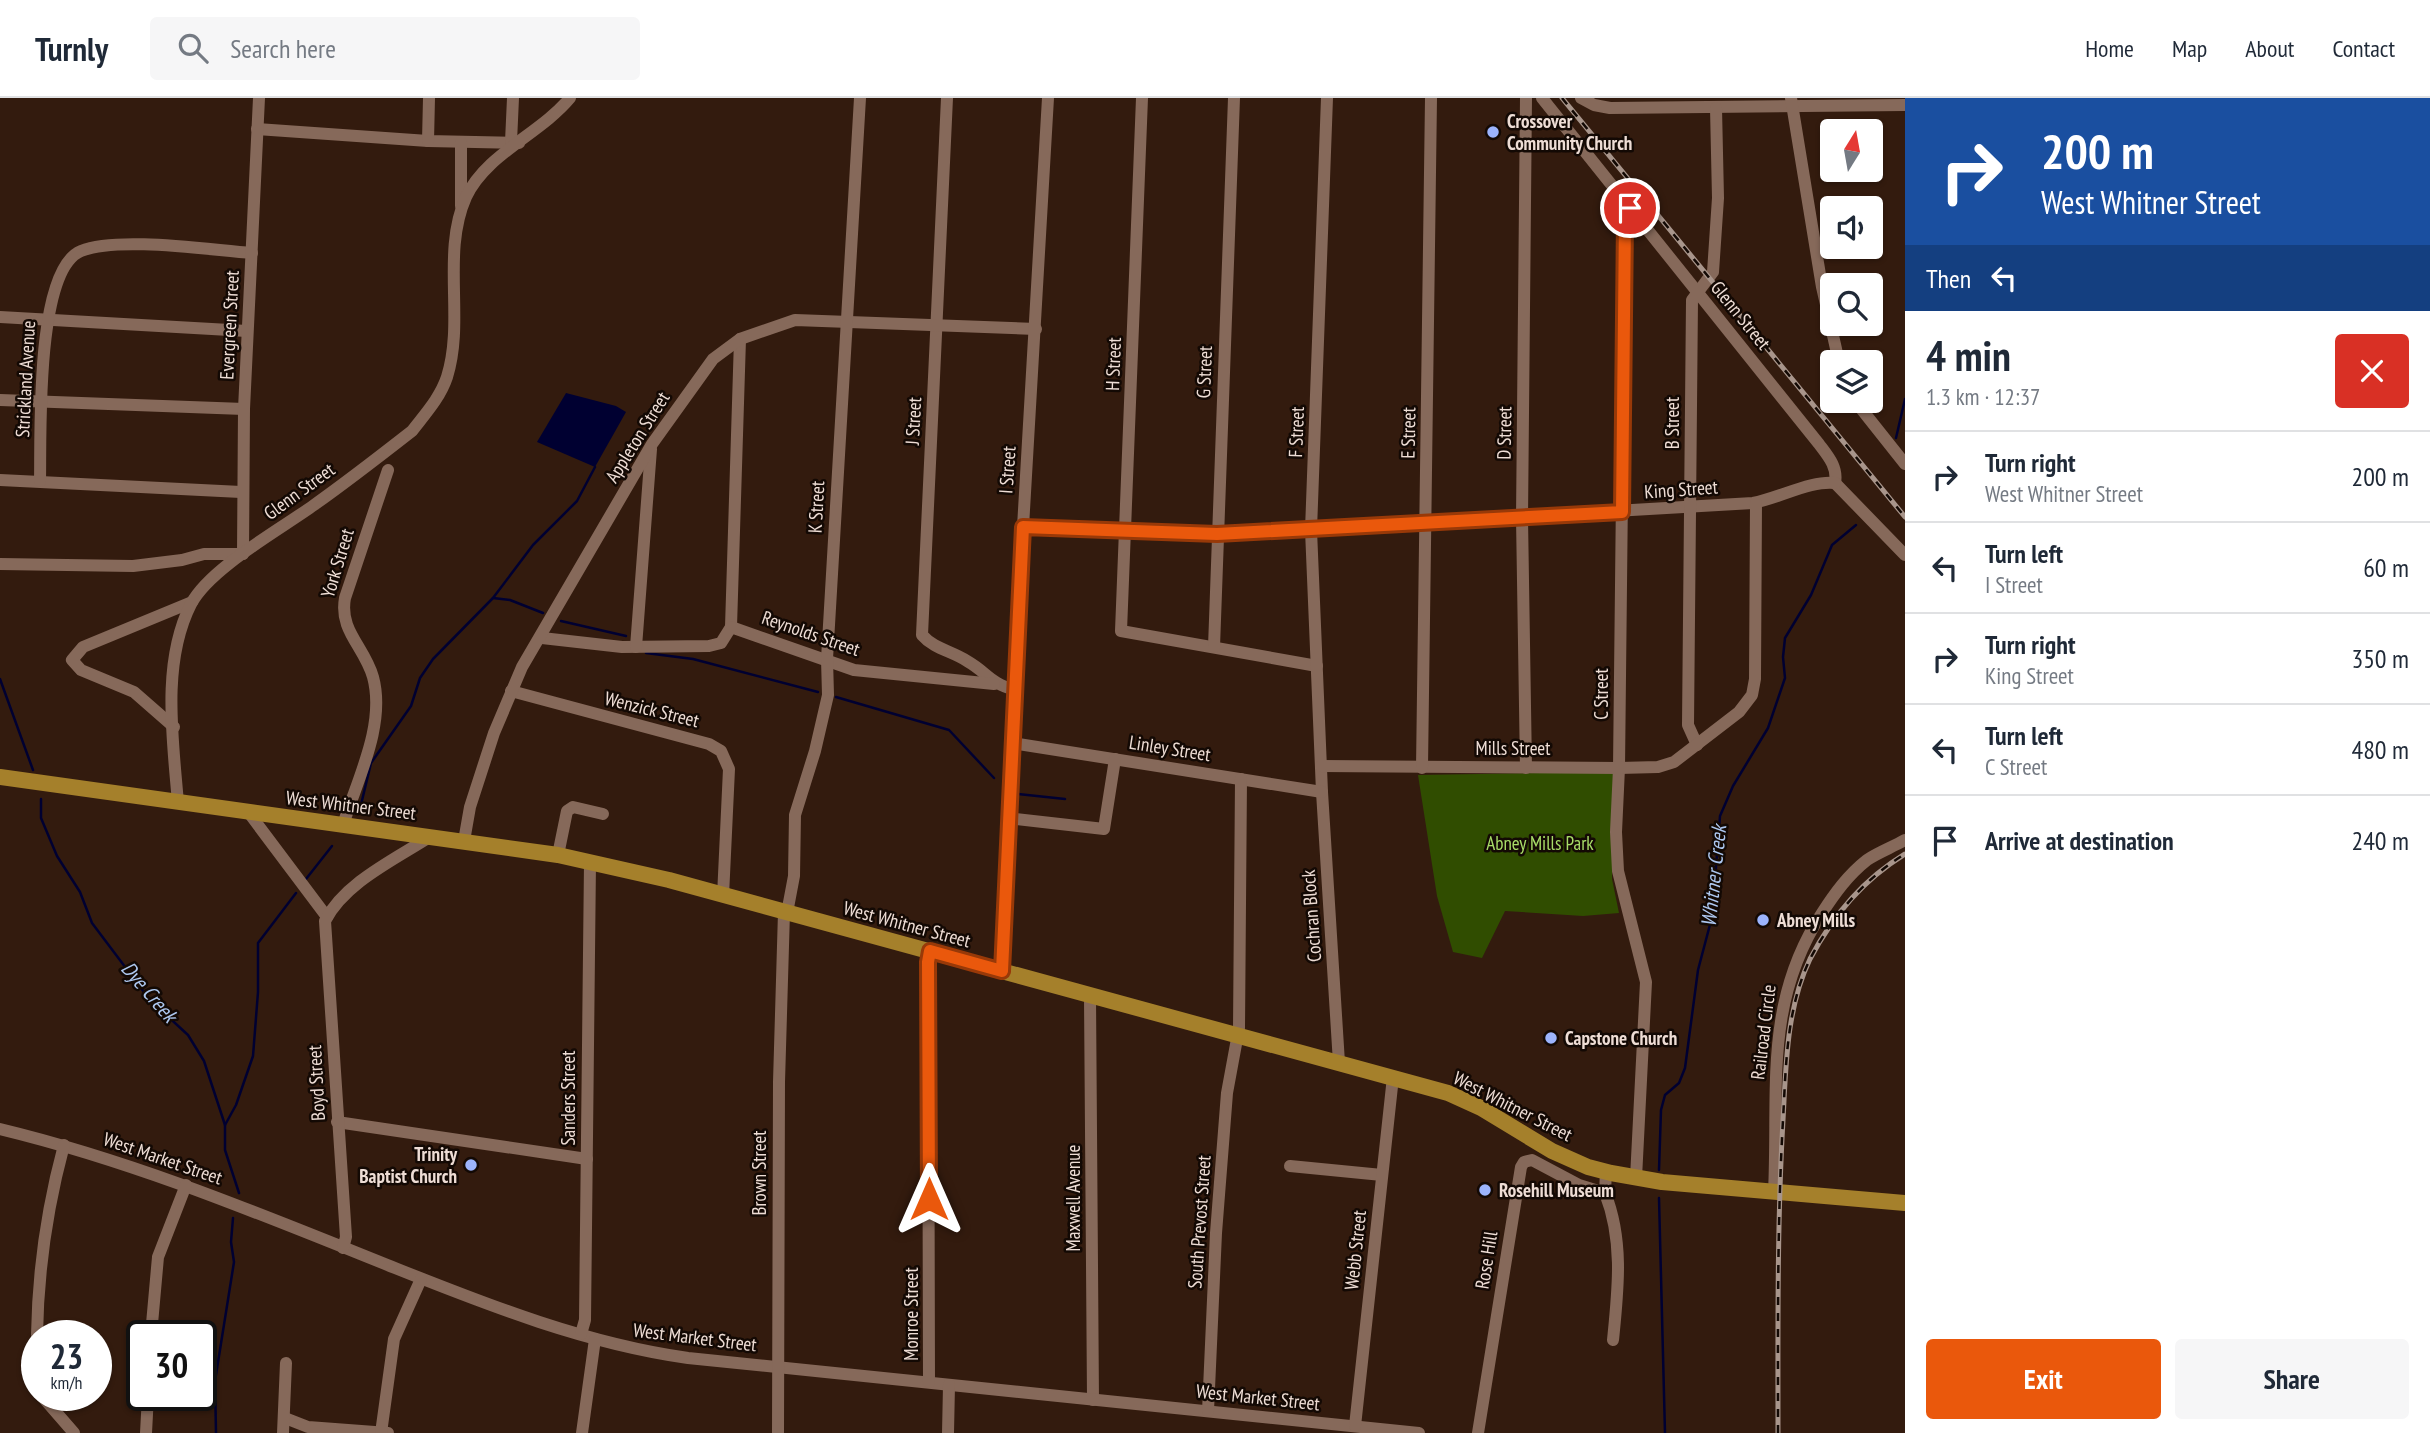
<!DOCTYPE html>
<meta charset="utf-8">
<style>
:root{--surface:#fff;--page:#f6f6f7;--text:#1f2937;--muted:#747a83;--line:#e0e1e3;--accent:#ea580c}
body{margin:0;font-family:"PT Sans Narrow",sans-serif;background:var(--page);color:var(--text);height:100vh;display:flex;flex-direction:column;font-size:26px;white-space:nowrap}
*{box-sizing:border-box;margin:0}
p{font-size:23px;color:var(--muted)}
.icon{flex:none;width:38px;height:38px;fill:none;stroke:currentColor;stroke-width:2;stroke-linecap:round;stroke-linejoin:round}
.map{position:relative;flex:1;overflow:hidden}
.side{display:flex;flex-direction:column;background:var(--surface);width:525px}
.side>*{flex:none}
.top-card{background:#1a4fa0;color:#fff;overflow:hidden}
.needle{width:46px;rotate:11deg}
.controls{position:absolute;left:1820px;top:21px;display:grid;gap:14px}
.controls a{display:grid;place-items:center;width:63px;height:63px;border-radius:7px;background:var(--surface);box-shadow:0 2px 5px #0004;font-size:35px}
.speed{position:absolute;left:21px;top:1222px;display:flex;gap:14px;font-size:35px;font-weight:700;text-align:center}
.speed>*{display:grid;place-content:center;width:91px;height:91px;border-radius:50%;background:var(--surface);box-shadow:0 2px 5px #0004;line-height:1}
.speed small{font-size:18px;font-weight:400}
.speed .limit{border:4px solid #111;border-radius:10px;background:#fff;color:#111}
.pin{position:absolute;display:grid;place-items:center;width:60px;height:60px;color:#fff;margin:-30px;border:4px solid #fff;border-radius:50%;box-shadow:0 2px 7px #0007}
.me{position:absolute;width:77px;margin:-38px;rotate:0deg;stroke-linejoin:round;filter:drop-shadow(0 0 5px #0008)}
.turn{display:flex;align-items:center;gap:24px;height:147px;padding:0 21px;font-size:32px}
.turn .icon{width:91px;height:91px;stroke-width:2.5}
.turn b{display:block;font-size:49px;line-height:60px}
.then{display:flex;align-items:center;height:66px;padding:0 21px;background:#0003;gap:14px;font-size:26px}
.round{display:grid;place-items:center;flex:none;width:74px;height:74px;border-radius:7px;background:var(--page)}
.head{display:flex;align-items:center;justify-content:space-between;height:119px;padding:0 21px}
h1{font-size:42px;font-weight:600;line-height:52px}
.cta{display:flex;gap:14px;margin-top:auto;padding:14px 21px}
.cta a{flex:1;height:80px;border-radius:7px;background:var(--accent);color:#fff;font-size:28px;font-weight:600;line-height:80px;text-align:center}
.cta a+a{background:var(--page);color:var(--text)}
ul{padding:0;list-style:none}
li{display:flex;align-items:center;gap:21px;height:91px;padding:0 21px;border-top:2px solid var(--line)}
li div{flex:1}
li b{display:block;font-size:26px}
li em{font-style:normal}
header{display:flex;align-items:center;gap:42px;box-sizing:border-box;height:98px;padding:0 35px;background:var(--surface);border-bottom:2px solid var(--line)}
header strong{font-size:33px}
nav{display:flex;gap:38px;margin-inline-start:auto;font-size:24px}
.search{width:490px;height:63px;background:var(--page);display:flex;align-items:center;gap:18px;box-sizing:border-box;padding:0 24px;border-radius:7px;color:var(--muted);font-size:26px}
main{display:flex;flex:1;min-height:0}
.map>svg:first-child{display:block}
</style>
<header>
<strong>Turnly</strong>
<div class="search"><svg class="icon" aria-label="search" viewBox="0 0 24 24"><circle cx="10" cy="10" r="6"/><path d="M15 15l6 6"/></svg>Search here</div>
<nav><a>Home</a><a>Map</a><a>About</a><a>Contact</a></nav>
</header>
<main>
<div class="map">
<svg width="1905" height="1335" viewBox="0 0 1905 1335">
<rect width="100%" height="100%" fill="#331b0e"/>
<polygon fill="#304d00" points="1613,674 1612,781 1619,815 1583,818 1505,813 1482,860 1453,854 1437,798 1418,677"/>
<polygon fill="#000031" points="566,295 616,308 626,314 595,369 537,344"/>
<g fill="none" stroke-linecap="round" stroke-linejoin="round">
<g stroke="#000031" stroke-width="2.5">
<polyline points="1896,340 1905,301"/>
<polyline points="493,500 510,502 543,515"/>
<polyline points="561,523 626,538"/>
<polyline points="646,555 693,561 818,594"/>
<polyline points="0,581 33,672"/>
<polyline points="836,599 949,632 994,680"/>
<polyline points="1018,696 1065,701"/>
<polyline points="41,701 41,720 57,758 80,794 92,825 150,902 188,937 204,963 225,1027 225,1052 239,1095"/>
<polyline points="359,715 371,665 411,608 420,580 433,561 493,500 533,447 577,403 595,369"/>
<polyline points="306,781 332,748"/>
<polyline points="225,1027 236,1007 253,958 258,894 258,845 296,795"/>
<polyline points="1659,1072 1661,1012 1665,997 1679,985 1685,970 1698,872 1712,819 1720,718 1733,688 1768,630 1785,580 1783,559 1785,540 1811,497 1832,447 1856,427"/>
<polyline points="1659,1100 1665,1335"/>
<polyline points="216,1335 215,1283 234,1164 231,1144 233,1120"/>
</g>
<g stroke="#86695a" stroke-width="12">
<path d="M947 0 922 537C934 551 952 553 967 563 988 575 989 585 1015 592"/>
<polyline points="1142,0 1121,533 1317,568"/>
<polyline points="1327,0 1311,432 1322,694 1339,965"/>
<path d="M1542 0 1819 346C1828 358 1838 369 1835 385"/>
<polyline points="1581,0 1594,7 1610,10 1905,7"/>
<polyline points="1791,0 1822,189 1839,264"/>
<polyline points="257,31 428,43 519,45"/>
<polyline points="428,43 429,0"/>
<polyline points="511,44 513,0"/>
<polyline points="461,108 461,44"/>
<polyline points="1630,110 1625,121 1619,670 1616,734 1618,773 1646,884 1636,1080"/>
<polyline points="0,219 247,233"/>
<polyline points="0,302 244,311"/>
<polyline points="1855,303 1905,366"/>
<polyline points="0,382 241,394"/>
<path d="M40 383C41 338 35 172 81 153 118 138 209 152 252 155"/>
<polyline points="1835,385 1905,457"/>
<path d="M1023 429 1217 436 1753 405C1779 400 1812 382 1835 385"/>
<polyline points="243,456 244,311 259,0"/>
<polyline points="0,466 133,468 182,462 204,456 243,456"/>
<polyline points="731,529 740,241"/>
<polyline points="542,540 622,549 709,548 721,545 731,529 854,572 994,586"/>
<polyline points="636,549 651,351"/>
<polyline points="1214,549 1234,0"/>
<polyline points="511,593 709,646 721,653 729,671 723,798"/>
<polyline points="174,629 134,594 81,572 72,562 83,549 192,504"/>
<polyline points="1012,645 1322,694"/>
<polyline points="1697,647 1688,627 1692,202 1713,174 1718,100 1716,10"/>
<polyline points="1321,668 1619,670 1658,669 1674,664 1739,614 1752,597 1755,581 1756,405"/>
<polyline points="1422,670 1431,0"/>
<polyline points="1526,670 1522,420 1526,0"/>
<path d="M178 705C173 642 161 565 191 506 210 470 281 431 314 407 348 383 380 358 412 333 425 316 440 300 447 279 465 222 441 155 466 99 486 56 540 36 570 0"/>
<polyline points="249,715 327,819"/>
<polyline points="1008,720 1104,731 1115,661"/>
<path d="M343 727C357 682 386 627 373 579 364 548 339 533 345 500L388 372"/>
<polyline points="464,743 470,709 494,635 522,569 652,346 713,261 740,241 795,222 1036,231"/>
<polyline points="558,757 567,713 573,709 603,716"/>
<polyline points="787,815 794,778 795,717 815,653 828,597 827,561 860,0"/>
<polyline points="1002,873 1023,429 1048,0"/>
<polyline points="1090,899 1093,1302"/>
<polyline points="337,1024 587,1061"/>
<path d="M0 1031C137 1064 265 1118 395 1170 490 1208 587 1246 688 1260L1419 1335"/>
<polyline points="1290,1068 1382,1077"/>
<path d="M1774 1094C1779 992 1763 905 1822 815 1835 795 1848 777 1867 762 1879 754 1893 749 1905 742"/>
<path d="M1605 1095C1624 1143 1618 1192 1613 1242"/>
<path d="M343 1150 346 1139 325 823C345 784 396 761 431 738"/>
<polyline points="581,1236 585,1222 590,764"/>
<path d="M37 1237C38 1172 47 1110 64 1047"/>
<polyline points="151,1237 158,1159 186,1087"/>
<polyline points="37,1247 37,1291"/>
<polyline points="929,1284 928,864 931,854"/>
<polyline points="41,1297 74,1335"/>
<polyline points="1208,1313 1216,1135 1227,995 1239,930 1241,681"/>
<polyline points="285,1320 308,1329 388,1335"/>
<polyline points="1355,1328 1393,979"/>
<polyline points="146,1335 148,1297"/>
<polyline points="283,1335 286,1265"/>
<polyline points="381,1335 394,1241 421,1181"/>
<polyline points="582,1335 595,1241"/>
<polyline points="778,1335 779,984 784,814"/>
<polyline points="948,1335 949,1287"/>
<polyline points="1478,1335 1521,1069 1524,1064 1532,1062 1579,1087 1605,1095 1606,1073"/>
</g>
<polyline stroke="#a5802b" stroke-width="16" points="0,679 558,757 669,782 1448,995 1481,1010 1552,1053 1588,1069 1611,1075 1662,1084 1905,1105"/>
<g stroke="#a8958b" stroke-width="5">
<g id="rail">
<polyline points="1562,0 1905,419"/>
<path d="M1778 1335C1778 1231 1777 1127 1783 1022 1786 969 1786 911 1810 861 1832 819 1864 781 1905 756"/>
</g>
</g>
<use href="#rail" stroke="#130904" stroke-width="2.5" stroke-dasharray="8" stroke-linecap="butt"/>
</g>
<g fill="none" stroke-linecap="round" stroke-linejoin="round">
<g stroke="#983908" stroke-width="18">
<polyline id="route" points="929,1101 928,864 930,853 1002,873 1023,429 1217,436 1622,414 1625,121 1630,110"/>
</g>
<use href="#route" stroke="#ea580c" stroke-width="12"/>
</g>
<g fill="#9cb4fd" stroke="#130904" stroke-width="2.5">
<circle cx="1493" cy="34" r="7"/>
<circle cx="1763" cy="822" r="7"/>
<circle cx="1551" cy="940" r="7"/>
<circle cx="471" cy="1067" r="7"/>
<circle cx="1485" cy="1092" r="7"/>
</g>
<g text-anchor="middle" stroke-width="5" stroke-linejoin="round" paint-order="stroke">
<g font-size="19" font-weight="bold" fill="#eeddd5" stroke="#130904" text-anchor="start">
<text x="1507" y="30">Crossover<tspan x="1507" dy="22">Community Church</tspan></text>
<text x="1777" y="829">Abney Mills</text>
<text x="1565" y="947">Capstone Church</text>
<text x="457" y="1063" text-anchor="end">Trinity<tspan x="457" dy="22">Baptist Church</tspan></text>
<text x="1499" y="1099">Rosehill Museum</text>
</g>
<g font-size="19" fill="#eeddd5" stroke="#130904">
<text transform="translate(1741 217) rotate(51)" y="7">Glenn Street</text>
<text transform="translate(229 227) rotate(-87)" y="7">Evergreen Street</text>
<text transform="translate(1113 266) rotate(-88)" y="7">H Street</text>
<text transform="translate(1204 274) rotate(-88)" y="7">G Street</text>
<text transform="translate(25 281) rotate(-87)" y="7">Strickland Avenue</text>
<text transform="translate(913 323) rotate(-87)" y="7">J Street</text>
<text transform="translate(1672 325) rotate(-90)" y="7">B Street</text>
<text transform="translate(1296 334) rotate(-88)" y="7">F Street</text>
<text transform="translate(1408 335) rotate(-89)" y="7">E Street</text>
<text transform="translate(1504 335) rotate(-89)" y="7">D Street</text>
<text transform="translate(637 339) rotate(-58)" y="7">Appleton Street</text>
<text transform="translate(1007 372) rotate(-86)" y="7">I Street</text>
<text transform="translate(1681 391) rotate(-4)" y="7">King Street</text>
<text transform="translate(299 393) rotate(-36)" y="7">Glenn Street</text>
<text transform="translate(816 409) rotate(-87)" y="7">K Street</text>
<text transform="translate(337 465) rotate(-73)" y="7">York Street</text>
<text transform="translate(811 535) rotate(19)" y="7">Reynolds Street</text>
<text transform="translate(1601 596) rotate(-90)" y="7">C Street</text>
<text transform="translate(652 611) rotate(14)" y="7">Wenzick Street</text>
<text transform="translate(1170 650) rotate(9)" y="7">Linley Street</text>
<text x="1513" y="657">Mills Street</text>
<text transform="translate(351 707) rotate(7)" y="7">West Whitner Street</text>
<text transform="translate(1311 818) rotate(-94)" y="7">Cochran Block</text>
<text transform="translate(907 826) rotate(15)" y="7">West Whitner Street</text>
<text transform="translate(1763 934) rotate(-83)" y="7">Railroad Circle</text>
<text transform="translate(316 985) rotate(-93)" y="7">Boyd Street</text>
<text transform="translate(568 1000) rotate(-90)" y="7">Sanders Street</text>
<text transform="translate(1513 1008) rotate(27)" y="7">West Whitner Street</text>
<text transform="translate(163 1060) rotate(19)" y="7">West Market Street</text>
<text transform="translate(759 1075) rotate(-90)" y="7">Brown Street</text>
<text transform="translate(1073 1100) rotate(-90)" y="7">Maxwell Avenue</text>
<text transform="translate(1199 1124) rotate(-86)" y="7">South Prevost Street</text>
<text transform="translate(1355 1152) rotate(-84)" y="7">Webb Street</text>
<text transform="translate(1486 1162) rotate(-81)" y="7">Rose Hill</text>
<text transform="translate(911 1216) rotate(-90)" y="7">Monroe Street</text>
<text transform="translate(695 1239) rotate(7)" y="7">West Market Street</text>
<text transform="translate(1258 1299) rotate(6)" y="7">West Market Street</text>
</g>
<g font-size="19" fill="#a8dd68" stroke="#130904">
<text x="1540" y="752">Abney Mills Park</text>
</g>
<g font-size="21" font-style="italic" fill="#adc7ef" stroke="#130904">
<text transform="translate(1714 778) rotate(-84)" y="7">Whitner Creek</text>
<text transform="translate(149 894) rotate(49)" y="7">Dye Creek</text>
</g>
</g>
</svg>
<div class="controls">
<a><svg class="needle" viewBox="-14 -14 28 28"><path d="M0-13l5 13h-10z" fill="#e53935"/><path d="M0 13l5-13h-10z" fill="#747a83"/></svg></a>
<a><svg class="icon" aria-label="sound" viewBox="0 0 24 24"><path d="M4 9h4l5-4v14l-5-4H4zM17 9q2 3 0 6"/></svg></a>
<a><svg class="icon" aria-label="search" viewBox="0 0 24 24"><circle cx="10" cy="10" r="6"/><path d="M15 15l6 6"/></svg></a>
<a><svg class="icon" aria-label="layers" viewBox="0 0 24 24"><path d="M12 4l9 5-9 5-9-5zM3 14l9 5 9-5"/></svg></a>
</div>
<div class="speed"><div>23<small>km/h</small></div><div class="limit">30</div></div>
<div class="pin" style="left:1630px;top:110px;background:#d93025"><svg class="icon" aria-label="arrive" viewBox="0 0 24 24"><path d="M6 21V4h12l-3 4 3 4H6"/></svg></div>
<svg class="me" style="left:929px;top:1101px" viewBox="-20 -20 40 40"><path d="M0-17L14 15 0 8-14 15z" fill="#ea580c" stroke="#fff" stroke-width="4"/></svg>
</div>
<section class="side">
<div class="top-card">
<div class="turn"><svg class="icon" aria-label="right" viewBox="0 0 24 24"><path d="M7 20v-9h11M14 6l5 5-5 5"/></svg><div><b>200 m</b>West Whitner Street</div></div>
<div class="then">Then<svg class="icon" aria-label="left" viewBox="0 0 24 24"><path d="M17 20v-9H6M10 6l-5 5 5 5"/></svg></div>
</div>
<div class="head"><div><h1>4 min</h1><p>1.3 km · 12:37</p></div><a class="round" style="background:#d93025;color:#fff"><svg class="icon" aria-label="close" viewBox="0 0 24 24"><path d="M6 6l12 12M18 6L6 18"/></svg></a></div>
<ul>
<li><svg class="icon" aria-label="right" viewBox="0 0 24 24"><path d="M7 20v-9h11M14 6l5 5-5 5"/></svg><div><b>Turn right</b><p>West Whitner Street</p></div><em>200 m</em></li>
<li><svg class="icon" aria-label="left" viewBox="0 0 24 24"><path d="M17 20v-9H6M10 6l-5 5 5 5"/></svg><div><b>Turn left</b><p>I Street</p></div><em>60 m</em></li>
<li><svg class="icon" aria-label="right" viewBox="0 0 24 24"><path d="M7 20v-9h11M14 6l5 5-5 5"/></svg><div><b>Turn right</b><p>King Street</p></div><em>350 m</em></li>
<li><svg class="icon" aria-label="left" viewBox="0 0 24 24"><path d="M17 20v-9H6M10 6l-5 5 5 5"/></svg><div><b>Turn left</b><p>C Street</p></div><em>480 m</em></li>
<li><svg class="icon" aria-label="arrive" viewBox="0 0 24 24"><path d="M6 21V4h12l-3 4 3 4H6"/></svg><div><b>Arrive at destination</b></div><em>240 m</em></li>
</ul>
<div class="cta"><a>Exit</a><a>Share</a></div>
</section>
</main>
